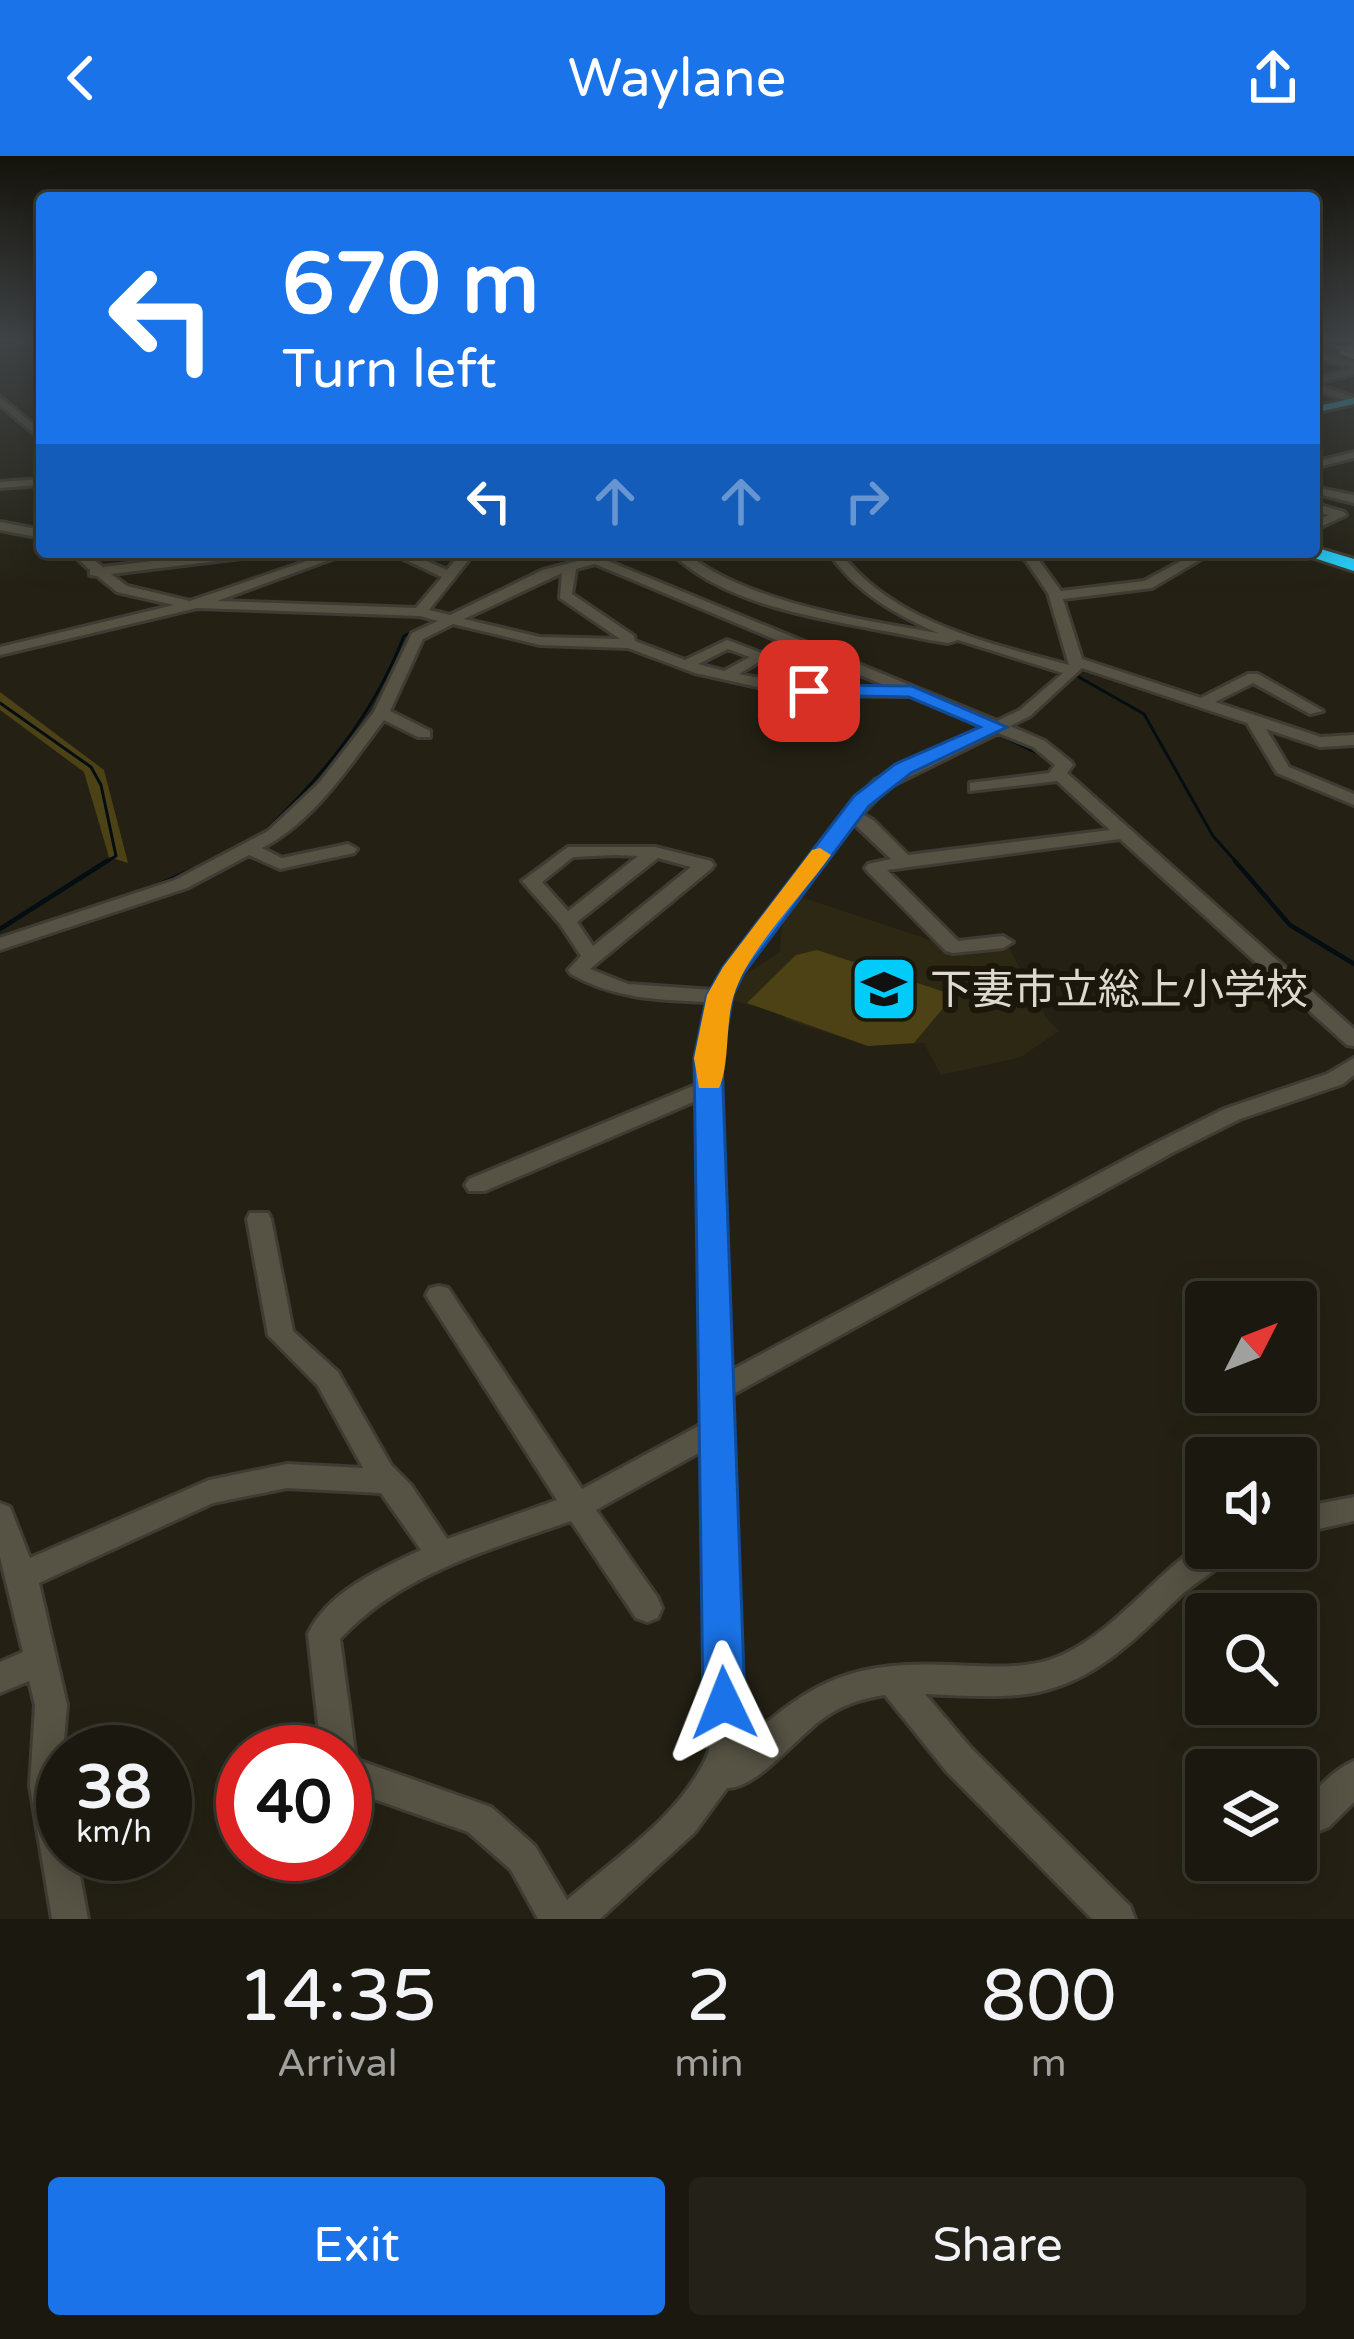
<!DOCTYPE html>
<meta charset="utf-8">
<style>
:root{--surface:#1b190f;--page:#242218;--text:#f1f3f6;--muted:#a0a09e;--line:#39382f;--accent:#1a73e8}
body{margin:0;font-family:"Varela Round","Noto Sans JP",sans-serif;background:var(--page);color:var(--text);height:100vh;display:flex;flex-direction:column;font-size:45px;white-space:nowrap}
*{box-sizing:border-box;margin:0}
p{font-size:39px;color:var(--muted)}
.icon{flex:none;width:66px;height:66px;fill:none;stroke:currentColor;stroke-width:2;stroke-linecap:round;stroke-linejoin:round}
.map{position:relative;height:1763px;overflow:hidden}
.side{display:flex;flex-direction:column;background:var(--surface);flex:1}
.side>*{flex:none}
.hud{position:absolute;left:36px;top:36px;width:1284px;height:366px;border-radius:12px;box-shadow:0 6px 30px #0003,0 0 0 3px var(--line);background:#1a73e8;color:#fff;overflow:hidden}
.needle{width:78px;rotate:48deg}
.buttons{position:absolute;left:1185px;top:1125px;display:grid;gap:24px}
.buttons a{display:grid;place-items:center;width:132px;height:132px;border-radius:12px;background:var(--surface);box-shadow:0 6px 30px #0003,0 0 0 3px var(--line);font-size:60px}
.speed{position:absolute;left:36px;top:1569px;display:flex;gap:24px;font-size:60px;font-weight:700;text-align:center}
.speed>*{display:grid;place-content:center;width:156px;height:156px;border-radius:50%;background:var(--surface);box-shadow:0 6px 30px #0003,0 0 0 3px var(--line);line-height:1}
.speed small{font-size:30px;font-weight:400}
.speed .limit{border:18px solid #d22;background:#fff;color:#111}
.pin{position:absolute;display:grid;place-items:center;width:102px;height:102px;color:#fff;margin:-51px;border-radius:24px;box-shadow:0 6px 18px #0006}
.me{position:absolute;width:132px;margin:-66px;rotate:358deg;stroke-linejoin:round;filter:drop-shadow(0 0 9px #0008)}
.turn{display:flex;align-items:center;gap:42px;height:252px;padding:0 48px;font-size:54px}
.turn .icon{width:156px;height:156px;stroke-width:2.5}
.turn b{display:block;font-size:84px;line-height:102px}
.lanes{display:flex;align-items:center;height:114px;padding:0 48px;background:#0003;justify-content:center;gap:60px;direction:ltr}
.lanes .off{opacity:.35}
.eta{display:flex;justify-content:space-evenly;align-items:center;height:204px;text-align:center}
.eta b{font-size:72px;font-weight:600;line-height:84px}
.cta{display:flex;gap:24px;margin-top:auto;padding:24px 48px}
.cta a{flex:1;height:138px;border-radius:12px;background:var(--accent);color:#fff;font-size:48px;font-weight:600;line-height:138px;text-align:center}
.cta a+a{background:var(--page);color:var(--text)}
header{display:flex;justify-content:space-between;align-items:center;height:156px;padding:0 48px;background:var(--accent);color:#fff;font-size:54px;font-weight:600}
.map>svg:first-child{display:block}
</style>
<header><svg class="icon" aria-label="back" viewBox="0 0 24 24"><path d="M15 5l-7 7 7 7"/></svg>Waylane<svg class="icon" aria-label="share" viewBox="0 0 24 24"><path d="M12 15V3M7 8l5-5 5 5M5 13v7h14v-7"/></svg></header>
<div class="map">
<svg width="1354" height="1763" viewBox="0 0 1354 1763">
<rect width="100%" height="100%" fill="#242114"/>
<polygon fill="#2d2814" points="798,740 948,790 1007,788 1046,861 1059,875 1021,901 941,919 924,887 868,890 784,863 786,858 730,844 740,822 780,796 783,759"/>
<g fill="#4c4215">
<polygon points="0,536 104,614 128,707 109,701 84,616 0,554"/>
<polygon points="817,794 954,839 914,887 868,890 747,847 796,799"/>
</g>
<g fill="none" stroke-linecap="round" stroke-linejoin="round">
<g stroke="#040e12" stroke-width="3">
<polyline points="827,396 864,434"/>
<polyline points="591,407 896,534"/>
<polyline points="557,411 582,396"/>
<polyline points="1077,520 1144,558 1213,680 1238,708"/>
<polyline points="918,543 985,573"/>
<polyline points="0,547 91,611 101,629 116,700 103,708"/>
<polyline points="997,578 1046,601"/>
<path d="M259 681C322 621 372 562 404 480L508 431"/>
</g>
<g stroke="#040e12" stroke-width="4.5">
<polyline points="1235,705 1290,769 1354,808"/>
<polyline points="151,732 206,708"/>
<polyline points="0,773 107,705"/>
</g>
<g stroke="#3e3c33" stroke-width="6">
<g id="minor">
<polygon points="17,182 34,182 21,186"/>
<polygon points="1314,196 1354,206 1354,212 1314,202"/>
<polygon points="1354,212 1354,218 1314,228 1314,222"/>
<polygon points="1314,228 1354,241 1354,247 1314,234"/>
<polygon points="0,241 42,275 42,284 0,249"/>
<polygon points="1354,296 1354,302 1314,312 1314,306"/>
<polygon points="42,323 42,329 0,332 0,326"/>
<polygon points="1314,331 1354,339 1354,347 1314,337"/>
<polygon points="1314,347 1344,356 1346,359 1314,374 1314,366 1329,359 1314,355"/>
<polygon points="0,366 42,374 42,382 0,374"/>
<path d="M70 396H84L103 411 227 396H264L258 400 111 418 127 430 190 445 333 396H351L217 445 416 452 442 421 389 396H406L447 414 462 396H475L429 454 450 459 543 414 586 403 584 396H596L598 399 631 396 608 405 997 565 1020 554 1063 517 958 484 948 487 929 484C850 466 729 456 671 396H685C742 445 863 465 938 477 893 457 857 437 828 396H840C893 467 989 487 1069 509L1048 437 1020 396H1033L1061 435 1144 425 1198 396H1213L1152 432 1063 443 1082 503 1201 542 1248 518H1258L1323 555 1310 558 1253 527 1215 546 1321 581 1354 579V589L1320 591 1266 573 1289 611 1354 638V649L1277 617 1247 567 1082 512 1030 560 1010 570 1045 585 1071 606 1073 609 1067 617 1354 873V890L1347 889 1120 683 887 714 958 785 1003 780 1013 786 1003 792 953 797 946 795 868 716 865 712 868 708 891 703 853 667 741 817 730 840 719 902 730 1215 1156 987 1224 953 1327 918 1354 902V919L1343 928 1240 963 1172 997 730 1240 742 1588C814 1523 853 1505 951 1509 984 1510 1020 1514 1052 1503 1113 1481 1152 1419 1206 1385V1392H1235C1226 1411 1196 1425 1180 1440 1132 1486 1088 1533 1018 1539 987 1542 956 1539 925 1538L971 1592 1130 1750 1135 1763H1092L947 1616 885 1539C860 1543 841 1549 821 1564 796 1582 756 1633 727 1632L695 1676 600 1763H538L511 1714 468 1676 345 1633V1596H321L308 1478C327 1436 382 1412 421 1394L381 1337 287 1332 213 1347 39 1427 67 1549 63 1596V1698H76L88 1763H52L30 1630 35 1549 29 1525 0 1537V1506L23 1496 0 1401V1347L10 1351 30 1402 209 1324 287 1308 363 1312 318 1230 268 1179 247 1063 250 1057H268L271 1063 293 1175 338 1216 391 1309 411 1329 447 1383 557 1344 430 1146 426 1139 430 1132 439 1130 448 1132 582 1333 704 1267 698 944 485 1035H469L465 1029 469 1023 698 928 697 902 709 846C660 844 614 843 571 818L568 814 581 800 560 768 522 725 568 691H655L711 705 714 709 711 713 590 813 628 828 713 834 725 812 845 655 875 624 984 571 910 540 794 539 695 517 628 492 540 489 453 468 423 483 390 555 430 575V581H418L384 564C349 610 315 665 262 692L282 702 348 688 357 693 354 697 280 713 249 699 187 732 0 794V782L175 724 268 675 319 627 374 556 412 477 438 465 420 460 197 452 0 499V491L174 449 117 436 97 420 90 419V414ZM595 408 891 532 794 529 739 518 769 500 727 484 685 504 635 485 634 480 572 438 576 413ZM562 417 560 442 620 483 540 481 464 463ZM728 493 750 501 724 515 698 508ZM998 577 1033 591 1055 609 1049 617 970 627V635L1057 625 1110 674 908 699 873 664 862 658 887 632ZM615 699 638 700 568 755 542 726 573 701ZM658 702 691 711 593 790 577 766ZM704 1294 709 1595C684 1658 616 1701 567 1744L535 1690 491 1651 352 1602 355 1596 340 1483C401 1417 489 1394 571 1365L636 1462 647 1466 658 1462 662 1452 658 1442 596 1354Z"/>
<polygon points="1354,1341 1354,1365 1296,1378 1296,1352"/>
<path d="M1354 1605V1646L1329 1671 1317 1676 1305 1671 1300 1659C1309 1638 1333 1614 1354 1605Z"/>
</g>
</g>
<g stroke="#3e3c33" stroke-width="6">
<polygon id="major" points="1354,242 1354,248 1314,257 1314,251"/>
</g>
<g stroke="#3e3c33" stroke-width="6">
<polygon id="highway" points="1314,391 1354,403 1354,415 1308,400 1305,396 1314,396"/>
</g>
<use href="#minor" fill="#565344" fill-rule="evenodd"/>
<use href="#major" fill="#389db2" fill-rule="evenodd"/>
<use href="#highway" fill="#24cffc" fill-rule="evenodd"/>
</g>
<polygon fill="#9c998a" points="1354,188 1354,203 1339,198 1340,192"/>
<polygon fill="#b5b2a1" stroke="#7f7d71" stroke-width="3" points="1354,188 1354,197 1340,192"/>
<linearGradient id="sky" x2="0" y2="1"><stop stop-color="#14120b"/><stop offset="0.43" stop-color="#3f4345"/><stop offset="1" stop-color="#3f4345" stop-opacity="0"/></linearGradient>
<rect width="1354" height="428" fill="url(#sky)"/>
<polygon fill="#1a73e8" stroke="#114b97" stroke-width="3" points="809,529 912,530 1007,571 911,617 869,650 744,817 733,839 722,902 745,1547 739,1562 724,1567 709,1562 703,1547 694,902 707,839 723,811 854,640 895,608 980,571 909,541 802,539 802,530"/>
<path fill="#f59e0b" d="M820 692 831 699C803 739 748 793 734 839 725 866 730 910 719 932H699L694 902 707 839 723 811 812 694Z"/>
<defs>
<g id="school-square" transform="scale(3.45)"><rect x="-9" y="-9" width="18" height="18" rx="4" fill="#00cbf9" stroke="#1b180b"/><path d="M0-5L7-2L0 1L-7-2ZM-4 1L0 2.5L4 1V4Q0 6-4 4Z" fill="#111"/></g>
</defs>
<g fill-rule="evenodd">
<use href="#school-square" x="884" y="833"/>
</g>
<g text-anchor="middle" stroke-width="12" stroke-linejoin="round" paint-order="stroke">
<g font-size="42" fill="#dbd9d0" stroke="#1b180b" text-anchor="start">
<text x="930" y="848">下妻市立総上小学校</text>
</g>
</g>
</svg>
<div class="buttons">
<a><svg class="needle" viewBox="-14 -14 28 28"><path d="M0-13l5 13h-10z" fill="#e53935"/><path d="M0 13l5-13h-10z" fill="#a0a09e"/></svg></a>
<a><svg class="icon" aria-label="sound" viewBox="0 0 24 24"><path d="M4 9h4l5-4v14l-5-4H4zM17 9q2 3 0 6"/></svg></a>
<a><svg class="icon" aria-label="search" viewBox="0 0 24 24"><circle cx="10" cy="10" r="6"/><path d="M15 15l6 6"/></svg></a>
<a><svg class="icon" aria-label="layers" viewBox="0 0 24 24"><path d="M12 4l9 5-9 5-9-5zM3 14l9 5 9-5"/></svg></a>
</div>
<div class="speed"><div>38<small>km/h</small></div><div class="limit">40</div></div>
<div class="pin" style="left:809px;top:535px;background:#d93025"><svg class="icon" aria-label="arrive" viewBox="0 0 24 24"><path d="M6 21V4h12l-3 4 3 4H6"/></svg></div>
<svg class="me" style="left:724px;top:1547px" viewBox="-20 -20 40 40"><path d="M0-17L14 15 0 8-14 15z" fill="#1a73e8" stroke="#fff" stroke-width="4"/></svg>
<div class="hud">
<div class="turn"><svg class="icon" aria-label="left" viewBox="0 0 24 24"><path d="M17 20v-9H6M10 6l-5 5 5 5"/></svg><div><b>670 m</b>Turn left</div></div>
<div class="lanes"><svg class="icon" aria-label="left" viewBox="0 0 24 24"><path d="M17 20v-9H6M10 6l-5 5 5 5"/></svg><svg class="icon off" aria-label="ahead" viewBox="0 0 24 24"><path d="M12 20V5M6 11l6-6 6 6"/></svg><svg class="icon off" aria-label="ahead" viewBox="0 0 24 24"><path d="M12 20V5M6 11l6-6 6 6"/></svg><svg class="icon off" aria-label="right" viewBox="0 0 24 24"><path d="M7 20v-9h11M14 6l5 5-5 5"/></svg></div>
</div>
</div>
<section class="side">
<div class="eta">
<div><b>14:35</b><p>Arrival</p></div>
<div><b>2</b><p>min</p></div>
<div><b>800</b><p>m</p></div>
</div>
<div class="cta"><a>Exit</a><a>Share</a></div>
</section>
